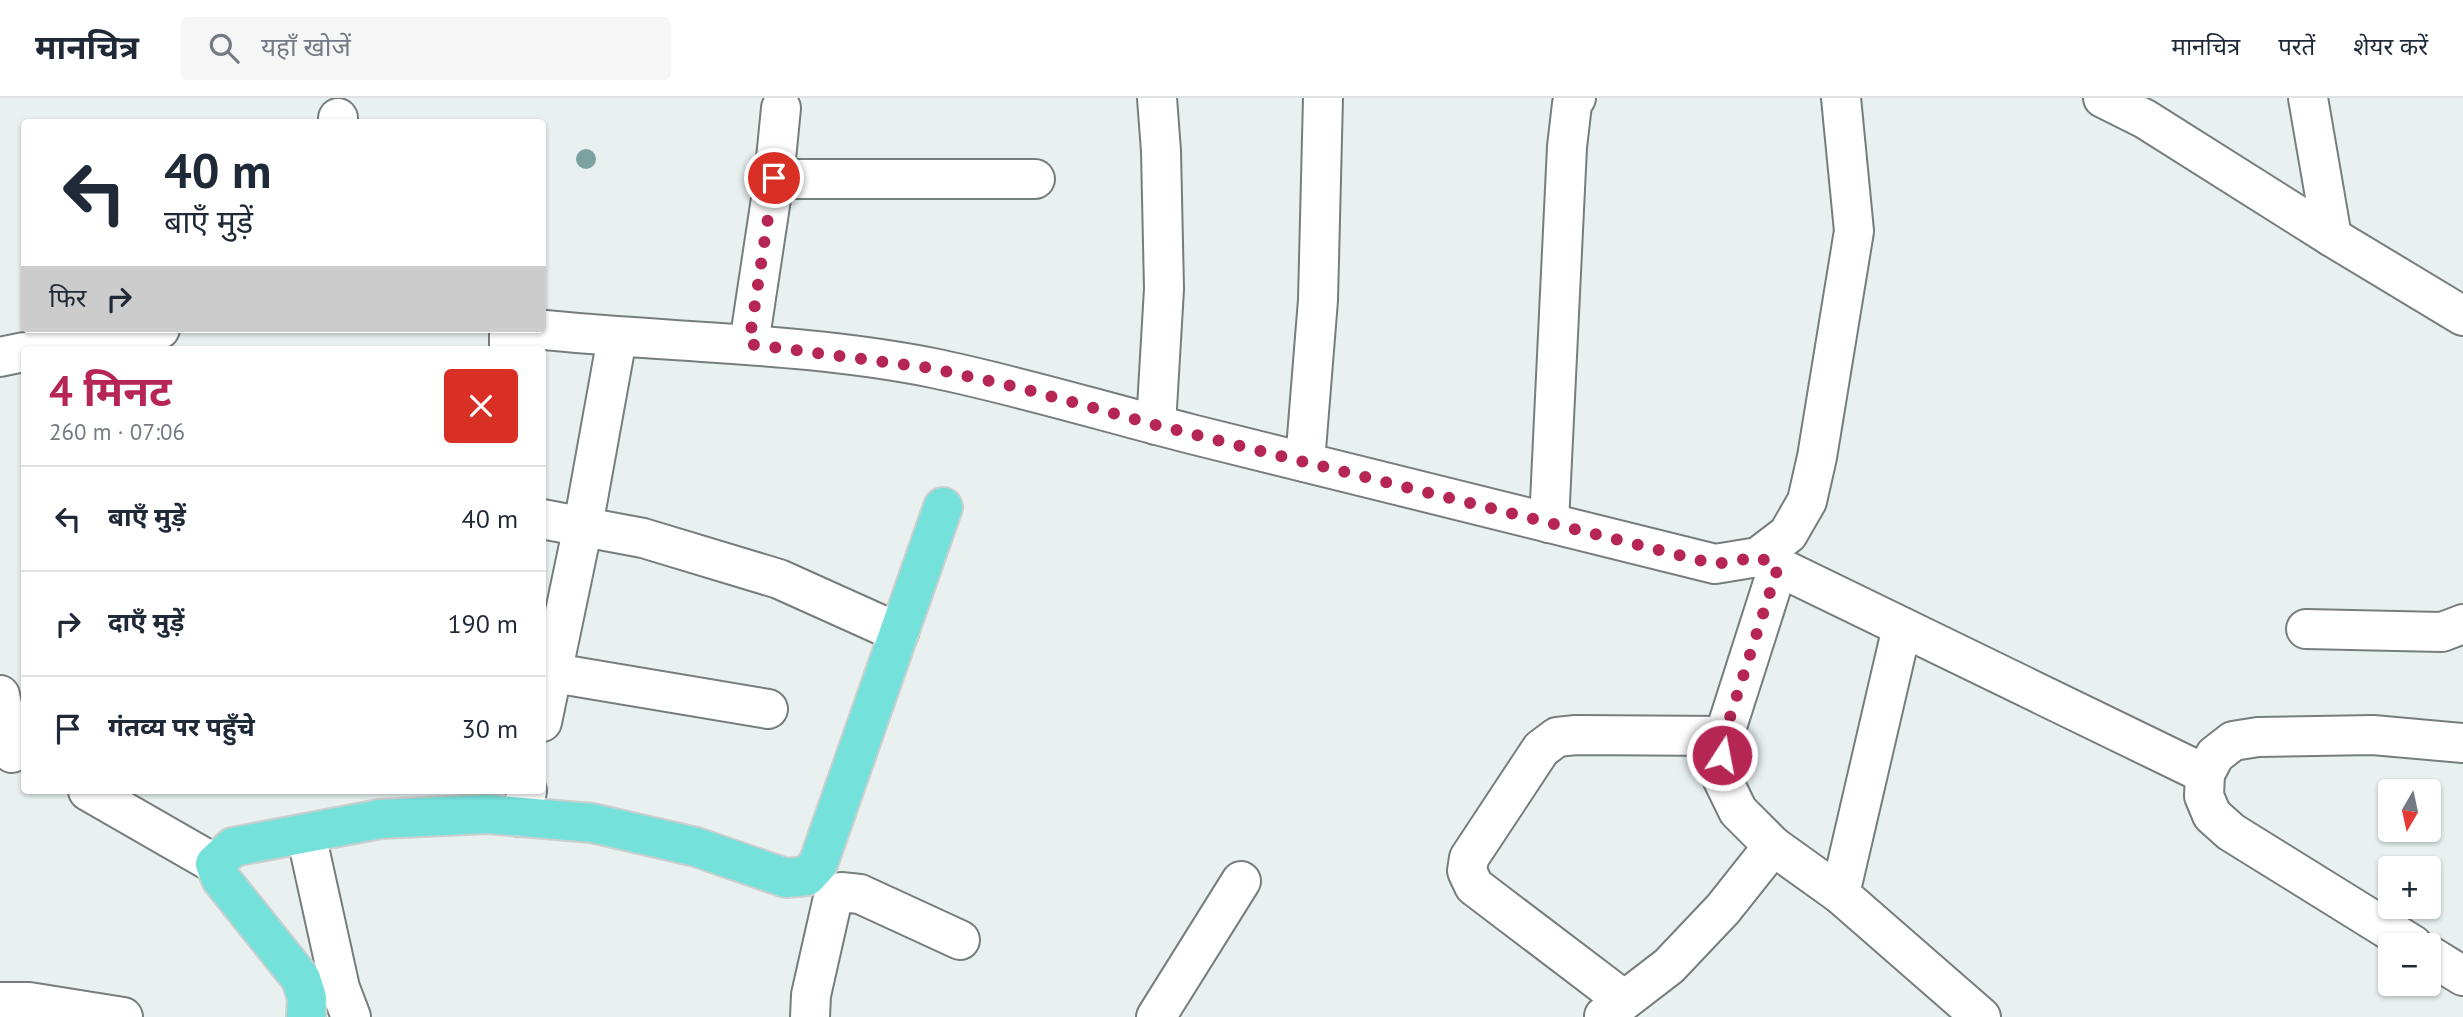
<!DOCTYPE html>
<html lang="hi">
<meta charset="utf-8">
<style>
:root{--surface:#fff;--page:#f6f6f7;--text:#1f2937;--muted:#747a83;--line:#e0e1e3;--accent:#b62654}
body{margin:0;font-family:"PT Sans","Noto Sans Devanagari",sans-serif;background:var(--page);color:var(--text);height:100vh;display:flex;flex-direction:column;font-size:26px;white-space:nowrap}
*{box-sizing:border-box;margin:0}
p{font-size:23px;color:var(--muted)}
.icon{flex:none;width:38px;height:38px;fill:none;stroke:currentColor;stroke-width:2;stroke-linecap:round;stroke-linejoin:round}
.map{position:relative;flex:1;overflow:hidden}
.drawer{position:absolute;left:21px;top:248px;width:525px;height:448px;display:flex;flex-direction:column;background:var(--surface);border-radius:7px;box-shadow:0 2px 5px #0004}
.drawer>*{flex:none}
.guide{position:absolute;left:21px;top:21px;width:525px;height:214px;border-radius:7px;box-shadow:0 2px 5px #0004;background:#fff;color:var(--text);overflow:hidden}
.needle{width:46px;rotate:189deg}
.controls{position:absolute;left:2378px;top:681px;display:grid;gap:14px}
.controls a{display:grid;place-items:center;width:63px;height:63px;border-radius:7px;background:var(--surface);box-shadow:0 2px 5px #0004;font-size:35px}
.pin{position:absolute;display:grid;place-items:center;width:60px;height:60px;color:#fff;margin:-30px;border:4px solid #fff;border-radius:50%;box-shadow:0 2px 7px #0007}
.me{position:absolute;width:77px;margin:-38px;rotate:11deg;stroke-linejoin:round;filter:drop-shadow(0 0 5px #0008)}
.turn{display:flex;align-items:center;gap:24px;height:147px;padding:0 28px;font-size:32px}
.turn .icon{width:91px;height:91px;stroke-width:2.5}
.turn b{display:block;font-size:49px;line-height:60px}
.then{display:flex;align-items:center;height:66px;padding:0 28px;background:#0003;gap:14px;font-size:26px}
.round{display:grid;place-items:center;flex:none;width:74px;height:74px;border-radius:7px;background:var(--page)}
.summary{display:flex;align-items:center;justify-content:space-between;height:119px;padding:0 28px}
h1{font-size:42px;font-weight:700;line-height:52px;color:var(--accent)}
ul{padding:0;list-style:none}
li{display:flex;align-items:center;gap:21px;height:105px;padding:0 28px;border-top:2px solid var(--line)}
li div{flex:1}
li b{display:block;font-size:26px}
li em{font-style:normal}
header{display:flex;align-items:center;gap:42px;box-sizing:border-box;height:98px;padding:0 35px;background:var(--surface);border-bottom:2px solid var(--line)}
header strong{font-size:33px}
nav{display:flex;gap:38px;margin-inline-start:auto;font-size:24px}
.search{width:490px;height:63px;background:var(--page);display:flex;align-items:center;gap:18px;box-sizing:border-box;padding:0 24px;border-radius:7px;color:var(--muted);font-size:26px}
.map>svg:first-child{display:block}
</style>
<header>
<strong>मानचित्र</strong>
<div class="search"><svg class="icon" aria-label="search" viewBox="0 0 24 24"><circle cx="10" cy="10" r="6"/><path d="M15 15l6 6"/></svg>यहाँ खोजें</div>
<nav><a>मानचित्र</a><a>परतें</a><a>शेयर करें</a></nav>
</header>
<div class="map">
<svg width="2463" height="919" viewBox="0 0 2463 919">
<rect width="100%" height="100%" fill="#e8f1f0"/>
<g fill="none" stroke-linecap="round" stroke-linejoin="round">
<g stroke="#767e7d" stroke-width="42">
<g id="minor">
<polyline points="2308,0 2332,139"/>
<polyline points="338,20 338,24"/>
<polyline points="774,81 1035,81"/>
<polyline points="749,246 774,81 781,10"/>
<polyline points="509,252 509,231"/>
<polyline points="1156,327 1164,191 1161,53 1157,0"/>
<polyline points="1305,364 1318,202 1323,0"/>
<polyline points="542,421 643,440 779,481 899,535"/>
<polyline points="1549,425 1567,49 1572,6 1576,0"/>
<polyline points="1758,459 2205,676"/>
<polyline points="1778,469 1724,638 1720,676 1738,713 1773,748 1840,796 1981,919"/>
<polyline points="2306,531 2442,534 2463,526"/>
<polyline points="542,573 768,611"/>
<polyline points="0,597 12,655"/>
<polyline points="542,624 583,428 617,240"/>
<polyline points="88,693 215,766"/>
<polyline points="521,719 527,693"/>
<polyline points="306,736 340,890 351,919"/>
<polyline points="1840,796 1902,529"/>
<polyline points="2413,847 2231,734 2212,717 2204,698 2205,676 2215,657 2233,643 2258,639 2373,637 2463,645"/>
<polyline points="2429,857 2463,878"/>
<polyline points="1624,902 1474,788 1467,773 1469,760 1541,651 1557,639 1576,637 1724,638"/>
<polyline points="0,904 29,904 123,919"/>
<polyline points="1604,918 1669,868 1723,811 1773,748"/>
<polyline points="810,919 811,897 832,804 841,794 860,796 960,842"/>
<polyline points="1156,919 1241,783"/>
</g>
</g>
<g stroke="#767e7d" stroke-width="42">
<g id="tertiary">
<polyline points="2103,0 2145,21 2332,139 2463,218"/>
<path d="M535 231C667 245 802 244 933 270 1020 288 1105 314 1191 336 1366 380 1541 423 1715 466L1758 459 1788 436 1807 403 1817 359 1854 133 1841 0"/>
<polyline points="33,252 88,240 160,231"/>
<polyline points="0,259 24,254"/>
</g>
</g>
<g stroke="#cdcece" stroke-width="42">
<polyline id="primary" points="306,919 307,900 301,881 221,781 215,766 233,749 380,721 487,716 592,725 696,749 786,780 807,778 818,766 943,409"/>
</g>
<use href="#minor" stroke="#fff" stroke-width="38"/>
<use href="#tertiary" stroke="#fff" stroke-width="38"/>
<use href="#primary" stroke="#74e1da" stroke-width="38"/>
</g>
<circle fill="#7ca29f" cx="586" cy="61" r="10"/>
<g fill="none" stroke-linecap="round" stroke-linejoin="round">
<polyline stroke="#b62654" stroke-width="12" stroke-dasharray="0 21.6" points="774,80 749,246 930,270 1017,289 1156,327 1715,466 1758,459 1778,469 1724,638 1722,657"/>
</g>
</svg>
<div class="controls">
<a><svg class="needle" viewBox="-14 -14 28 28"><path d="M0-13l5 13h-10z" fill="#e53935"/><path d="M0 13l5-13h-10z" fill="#747a83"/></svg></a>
<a>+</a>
<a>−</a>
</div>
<div class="pin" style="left:774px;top:80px;background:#d93025"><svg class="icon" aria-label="arrive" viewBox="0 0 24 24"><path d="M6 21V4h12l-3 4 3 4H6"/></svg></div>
<svg class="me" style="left:1722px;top:657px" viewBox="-20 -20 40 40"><circle r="17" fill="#b62654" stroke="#fff" stroke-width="3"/><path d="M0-11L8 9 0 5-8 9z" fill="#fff"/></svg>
<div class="guide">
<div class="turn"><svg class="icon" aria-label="left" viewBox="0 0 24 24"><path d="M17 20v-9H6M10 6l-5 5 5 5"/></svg><div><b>40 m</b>बाएँ मुड़ें</div></div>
<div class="then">फिर<svg class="icon" aria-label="right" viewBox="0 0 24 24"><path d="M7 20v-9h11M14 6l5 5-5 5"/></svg></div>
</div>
<section class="drawer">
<div class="summary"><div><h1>4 मिनट</h1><p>260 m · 07:06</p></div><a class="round" style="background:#d93025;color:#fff"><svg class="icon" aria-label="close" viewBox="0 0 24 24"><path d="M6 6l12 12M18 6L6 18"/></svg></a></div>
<ul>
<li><svg class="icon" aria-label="left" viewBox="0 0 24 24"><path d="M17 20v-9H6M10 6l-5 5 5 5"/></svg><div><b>बाएँ मुड़ें</b></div><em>40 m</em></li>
<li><svg class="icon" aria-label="right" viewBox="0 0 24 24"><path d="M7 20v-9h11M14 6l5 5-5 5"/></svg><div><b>दाएँ मुड़ें</b></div><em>190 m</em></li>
<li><svg class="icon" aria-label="arrive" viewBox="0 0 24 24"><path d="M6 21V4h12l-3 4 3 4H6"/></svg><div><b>गंतव्य पर पहुँचे</b></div><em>30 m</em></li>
</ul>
</section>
</div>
